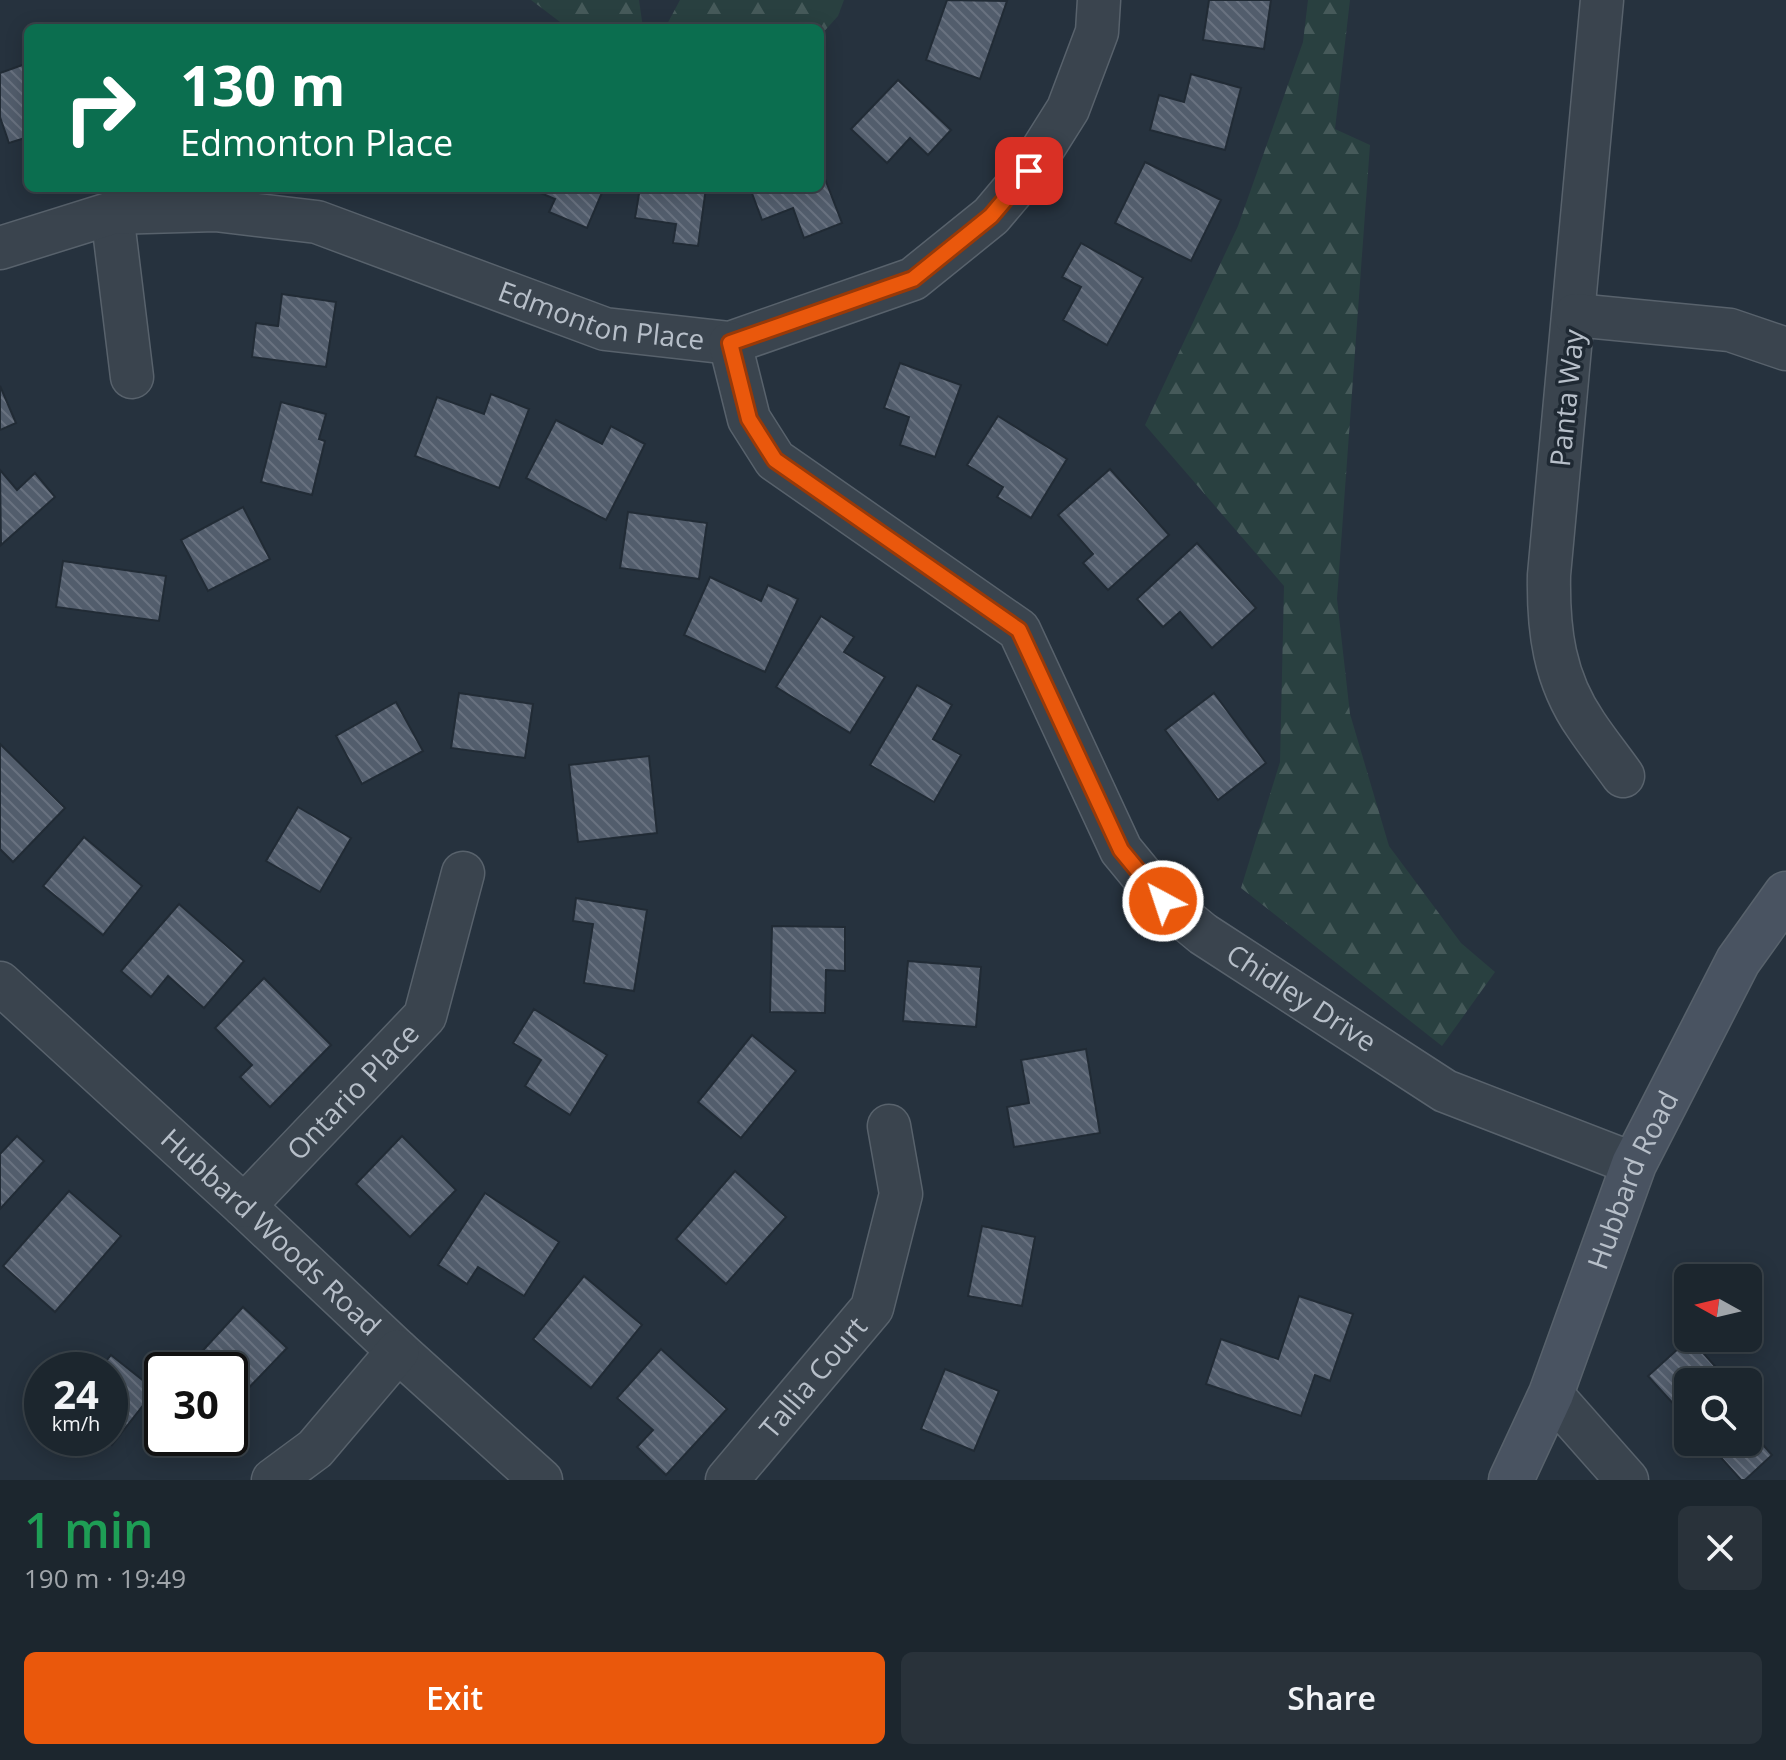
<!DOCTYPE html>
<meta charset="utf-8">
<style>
:root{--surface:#1c262e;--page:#29323a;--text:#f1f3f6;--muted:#a0a5aa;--line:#3a434a;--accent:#ea580c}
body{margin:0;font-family:"Open Sans",sans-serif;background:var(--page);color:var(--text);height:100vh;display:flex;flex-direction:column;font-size:30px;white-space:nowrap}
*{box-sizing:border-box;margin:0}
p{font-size:26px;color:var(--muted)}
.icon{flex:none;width:44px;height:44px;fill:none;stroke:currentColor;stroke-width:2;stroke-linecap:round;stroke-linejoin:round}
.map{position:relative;height:1480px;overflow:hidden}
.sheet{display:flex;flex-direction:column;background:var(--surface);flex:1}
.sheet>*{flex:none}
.top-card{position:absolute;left:24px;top:24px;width:800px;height:168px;border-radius:12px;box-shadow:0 4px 20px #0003,0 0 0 2px var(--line);background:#0b6e4f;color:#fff;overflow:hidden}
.needle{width:52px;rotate:278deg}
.tools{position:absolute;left:1674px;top:1264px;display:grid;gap:16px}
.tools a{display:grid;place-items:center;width:88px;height:88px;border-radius:12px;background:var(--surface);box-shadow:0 4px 20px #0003,0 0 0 2px var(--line);font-size:40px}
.speed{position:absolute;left:24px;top:1352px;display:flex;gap:16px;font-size:40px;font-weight:700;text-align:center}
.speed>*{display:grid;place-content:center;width:104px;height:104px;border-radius:50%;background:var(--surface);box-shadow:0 4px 20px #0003,0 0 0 2px var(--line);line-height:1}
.speed small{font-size:20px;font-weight:400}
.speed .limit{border:4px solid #111;border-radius:12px;background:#fff;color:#111}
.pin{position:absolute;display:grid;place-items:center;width:68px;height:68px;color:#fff;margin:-34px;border-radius:16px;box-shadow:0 4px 12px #0006}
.me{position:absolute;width:88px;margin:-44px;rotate:320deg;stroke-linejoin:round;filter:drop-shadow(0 0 6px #0008)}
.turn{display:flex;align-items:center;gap:28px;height:168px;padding:0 24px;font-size:36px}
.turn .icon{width:104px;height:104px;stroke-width:2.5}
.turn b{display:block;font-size:56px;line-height:68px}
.round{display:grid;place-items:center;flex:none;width:84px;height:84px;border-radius:12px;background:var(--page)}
.head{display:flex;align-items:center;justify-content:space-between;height:136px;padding:0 24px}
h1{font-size:48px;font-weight:600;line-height:60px;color:#1e9e55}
.button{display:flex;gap:16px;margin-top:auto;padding:16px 24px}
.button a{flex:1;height:92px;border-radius:12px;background:var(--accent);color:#fff;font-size:32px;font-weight:600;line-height:92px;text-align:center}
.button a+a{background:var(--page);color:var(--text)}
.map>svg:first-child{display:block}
</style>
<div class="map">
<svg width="1786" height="1480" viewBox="0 0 1786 1480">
<defs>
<pattern id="forest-firs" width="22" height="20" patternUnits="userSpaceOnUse" patternTransform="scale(2)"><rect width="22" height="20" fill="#294040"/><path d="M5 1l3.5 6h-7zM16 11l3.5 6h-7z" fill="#465a5a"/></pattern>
<pattern id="building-back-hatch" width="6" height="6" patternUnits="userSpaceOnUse" patternTransform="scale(2)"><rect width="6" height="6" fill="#525d6c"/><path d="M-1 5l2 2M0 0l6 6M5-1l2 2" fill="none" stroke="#697280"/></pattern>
</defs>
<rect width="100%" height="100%" fill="#26323e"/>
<g fill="url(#forest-firs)">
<polygon points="531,0 639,0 643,28 568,28"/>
<polygon points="680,0 844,0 838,16 820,36 820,28 665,28"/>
<polygon points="1308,0 1350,0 1335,129 1370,145 1337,599 1350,714 1389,846 1461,943 1495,972 1442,1046 1241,888 1280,762 1284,586 1145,425 1238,226 1303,42"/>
</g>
<g fill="url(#building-back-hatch)" stroke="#212b35" stroke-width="2">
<polygon points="947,0 1007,1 980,79 926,60"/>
<polygon points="1209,0 1271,0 1264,49 1203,40"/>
<polygon points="28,63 28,137 9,143 0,117 0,73"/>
<polygon points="1191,74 1241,88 1225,150 1150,130 1159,95 1184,102"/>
<polygon points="898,80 951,130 928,155 910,138 887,163 851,129"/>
<polygon points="1145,162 1221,200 1191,261 1115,223"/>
<polygon points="820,166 842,223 804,238 793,208 762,220 750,188 820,188"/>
<polygon points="529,188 604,188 587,228 549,212 555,199"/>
<polygon points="640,188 706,188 698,246 673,243 676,224 635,218"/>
<polygon points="1081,243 1143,278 1107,345 1063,320 1081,287 1062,277"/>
<polygon points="282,294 336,302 326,367 252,357 256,323 278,326"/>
<polygon points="900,363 961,385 935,457 900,445 909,417 884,408"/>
<polygon points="0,386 16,423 0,430"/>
<polygon points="491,394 529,409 499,488 415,456 437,397 484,414"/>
<polygon points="281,402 326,414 319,439 325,441 312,495 261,482"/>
<polygon points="998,416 1067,459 1031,518 997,497 1003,487 967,465"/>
<polygon points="556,420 602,444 611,426 645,444 606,520 526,478"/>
<polygon points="1110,469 1169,535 1108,590 1083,563 1093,554 1058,515"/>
<polygon points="0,470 17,490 35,473 55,497 1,545"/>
<polygon points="243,507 270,559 208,591 181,540"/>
<polygon points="628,512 707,523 699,579 620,568"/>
<polygon points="1197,543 1256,608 1212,648 1180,612 1163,627 1137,599"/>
<polygon points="63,561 166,576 159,621 56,607"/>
<polygon points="710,577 761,601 768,585 798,599 765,672 684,635"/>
<polygon points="821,616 854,637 844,652 885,677 850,733 776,687"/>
<polygon points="917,685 952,705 933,739 961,755 934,802 870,765"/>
<polygon points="459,693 533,704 525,758 451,748"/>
<polygon points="1214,693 1266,763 1218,800 1165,730"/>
<polygon points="396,702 423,751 362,784 336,736"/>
<polygon points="0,744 65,808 13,862 0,849"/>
<polygon points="649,756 657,833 578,842 569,765"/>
<polygon points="298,807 351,838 320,892 266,861"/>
<polygon points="84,837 142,886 103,935 43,886"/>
<polygon points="576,898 647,910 634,991 584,983 593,924 573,921"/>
<polygon points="179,904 244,961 204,1008 168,976 151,997 121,971"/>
<polygon points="772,926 845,927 845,971 826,970 825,1013 770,1012"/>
<polygon points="908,961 981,967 976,1027 903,1021"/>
<polygon points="264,978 331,1045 270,1107 240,1077 252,1065 215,1028"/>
<polygon points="534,1009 607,1055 570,1115 525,1086 541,1060 513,1043"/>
<polygon points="752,1035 796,1071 741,1138 698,1102"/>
<polygon points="1086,1049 1100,1133 1014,1147 1007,1107 1029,1103 1021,1060"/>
<polygon points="17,1136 44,1161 0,1209 0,1154"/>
<polygon points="402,1136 456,1190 410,1237 356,1184"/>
<polygon points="735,1171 786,1217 726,1284 676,1239"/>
<polygon points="69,1191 121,1236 55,1312 3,1266"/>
<polygon points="485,1193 559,1242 524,1296 478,1267 467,1284 438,1265"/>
<polygon points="982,1226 1035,1237 1022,1306 968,1296"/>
<polygon points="584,1276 642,1325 591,1388 533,1339"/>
<polygon points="1299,1296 1353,1314 1330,1381 1315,1375 1301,1416 1206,1384 1221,1339 1278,1359"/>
<polygon points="243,1307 287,1348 237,1400 230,1393 230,1370 206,1370 195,1359"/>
<polygon points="1690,1338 1729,1382 1688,1382 1688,1420 1648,1376"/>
<polygon points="661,1349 727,1409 666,1475 637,1447 653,1430 617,1398"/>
<polygon points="111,1355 155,1390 112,1445 103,1438 110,1438 110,1370 99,1370"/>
<polygon points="945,1369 999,1391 974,1451 921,1429"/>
<polygon points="1748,1404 1758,1415 1748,1425"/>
<polygon points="1748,1428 1772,1455 1745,1480 1741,1480 1707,1442 1748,1442"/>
</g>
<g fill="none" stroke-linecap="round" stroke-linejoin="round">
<g stroke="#58626c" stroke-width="45">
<g id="minor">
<path d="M1602 0 1549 575C1548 630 1554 679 1586 725 1598 743 1611 759 1623 776"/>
<polyline points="112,213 132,377"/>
<path id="s1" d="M0 248 112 213 215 210 317 222 605 329 730 343 913 279 991 216 1029 171 1068 109 1097 32 1099 0"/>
<polyline points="1575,315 1730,330 1786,349"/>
<path id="s2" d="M730 343 749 419 775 460 1019 630 1121 850 1163 901 1203 934 1445 1091 1634 1164"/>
<path id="s3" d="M0 983 244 1206 398 1351 541 1480"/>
<path id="s4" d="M244 1206 425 1016 463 873"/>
<polyline points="1551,1394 1627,1480"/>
<polyline points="273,1480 315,1449 398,1351"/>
<path id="s5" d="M727 1480 872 1308 901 1194 889 1126"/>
</g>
</g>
<g stroke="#58626c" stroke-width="47">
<g id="secondary">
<path id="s6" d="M1511 1480 1551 1394 1634 1164 1738 961 1786 894"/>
</g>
</g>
<use href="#minor" stroke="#3a444e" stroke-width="42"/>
<use href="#secondary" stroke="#495361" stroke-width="44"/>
</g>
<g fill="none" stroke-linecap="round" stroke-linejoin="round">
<g stroke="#983908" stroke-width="20">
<polyline id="route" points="1029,171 991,216 913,279 730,343 749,419 775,460 1019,630 1121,850 1163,901"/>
</g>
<use href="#route" stroke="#ea580c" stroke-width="14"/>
</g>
<g text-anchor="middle" stroke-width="7" stroke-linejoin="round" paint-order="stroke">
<g font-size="28" fill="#b7bfc9" stroke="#1f2933">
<text dy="10" stroke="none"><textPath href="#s1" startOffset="624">Edmonton Place</textPath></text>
<text transform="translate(1567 398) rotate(-84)" y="10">Panta Way</text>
<text dy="10" stroke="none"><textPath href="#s2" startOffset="902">Chidley Drive</textPath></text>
<text dy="10" stroke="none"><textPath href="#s4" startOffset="158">Ontario Place</textPath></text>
<text dy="10" stroke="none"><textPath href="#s6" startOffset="324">Hubbard Road</textPath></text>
<text dy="10" stroke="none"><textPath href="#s3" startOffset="368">Hubbard Woods Road</textPath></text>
<text dy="10" stroke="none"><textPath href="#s5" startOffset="134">Tallia Court</textPath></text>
</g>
</g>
</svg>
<div class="tools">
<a><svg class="needle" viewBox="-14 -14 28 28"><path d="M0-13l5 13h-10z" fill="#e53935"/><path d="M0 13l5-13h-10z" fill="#a0a5aa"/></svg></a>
<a><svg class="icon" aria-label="search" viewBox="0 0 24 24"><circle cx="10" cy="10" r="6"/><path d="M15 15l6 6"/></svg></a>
</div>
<div class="speed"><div>24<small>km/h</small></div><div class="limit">30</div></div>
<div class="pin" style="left:1029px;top:171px;background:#d93025"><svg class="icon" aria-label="arrive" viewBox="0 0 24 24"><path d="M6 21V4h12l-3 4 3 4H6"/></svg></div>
<svg class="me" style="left:1163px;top:901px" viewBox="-20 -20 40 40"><circle r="17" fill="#ea580c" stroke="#fff" stroke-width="3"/><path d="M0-11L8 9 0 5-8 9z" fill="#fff"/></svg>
<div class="top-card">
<div class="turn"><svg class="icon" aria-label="right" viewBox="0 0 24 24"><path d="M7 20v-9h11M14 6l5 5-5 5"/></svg><div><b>130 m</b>Edmonton Place</div></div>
</div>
</div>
<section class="sheet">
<div class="head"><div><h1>1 min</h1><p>190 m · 19:49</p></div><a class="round"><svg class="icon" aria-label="close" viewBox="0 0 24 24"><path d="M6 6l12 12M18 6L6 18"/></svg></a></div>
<div class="button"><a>Exit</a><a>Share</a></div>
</section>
